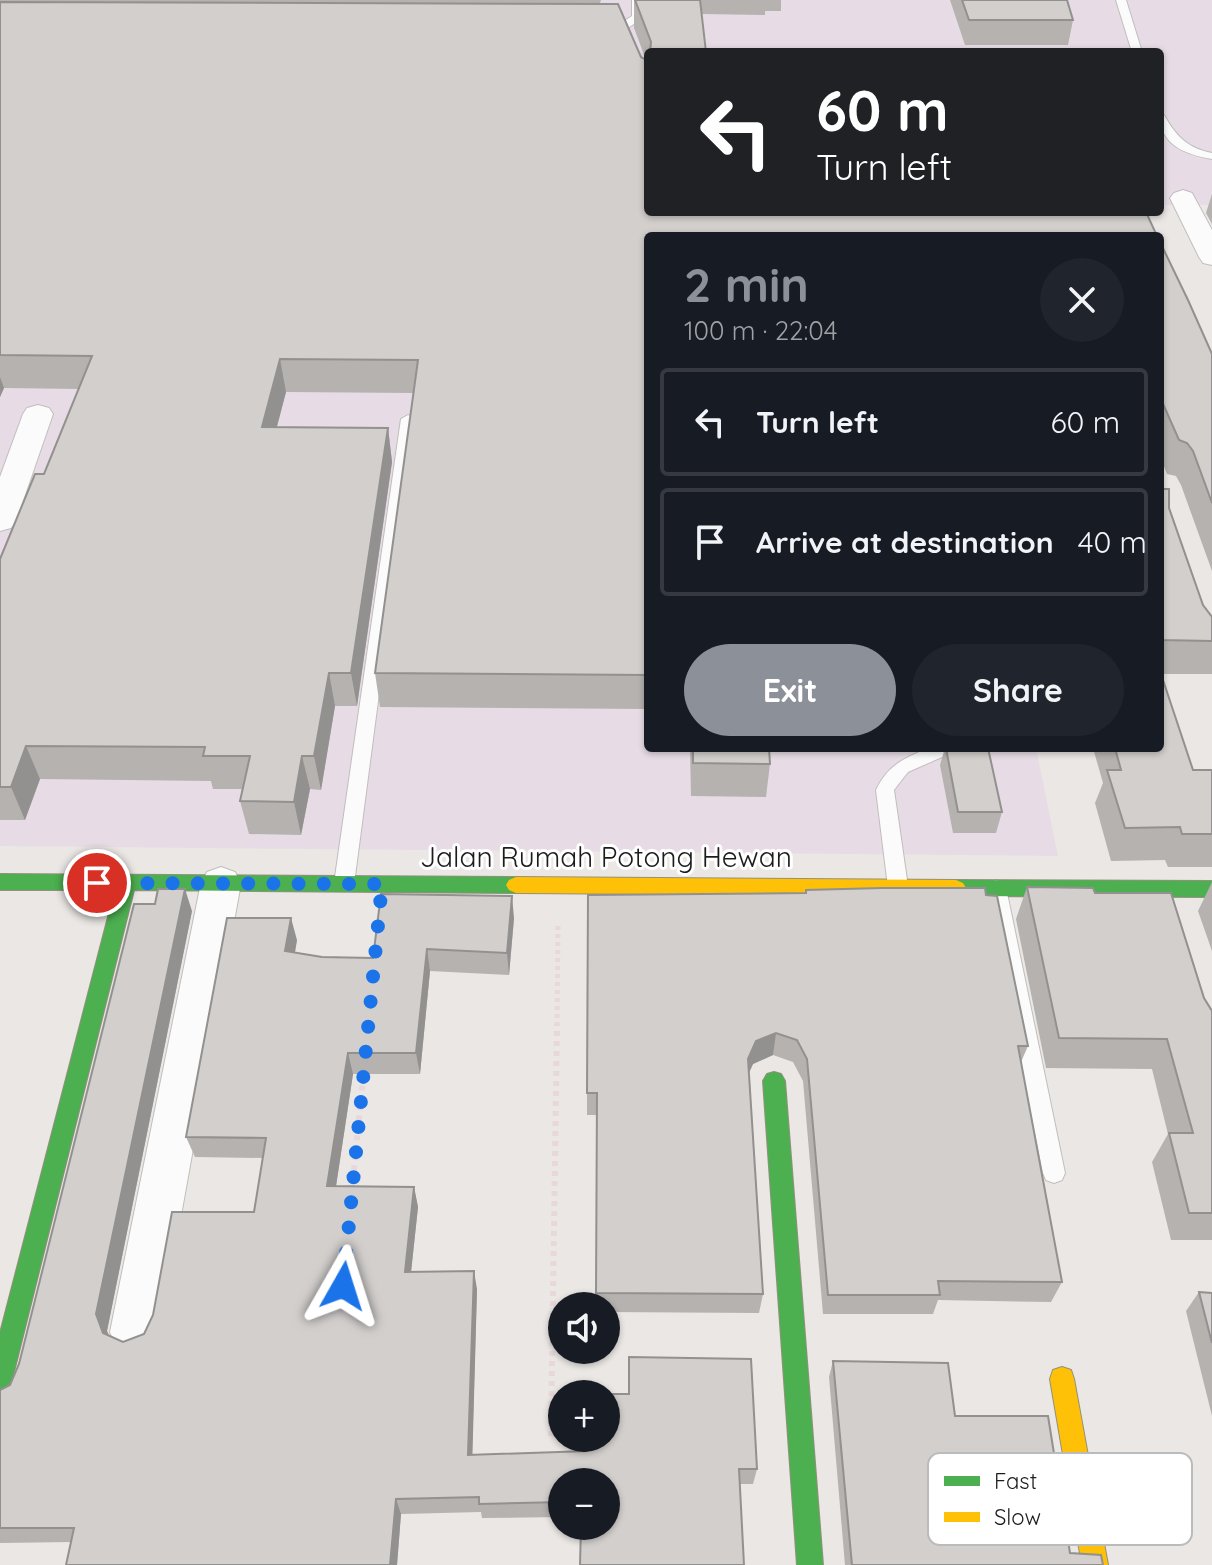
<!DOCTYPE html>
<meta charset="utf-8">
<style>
:root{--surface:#171b24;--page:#20242c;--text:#f1f3f6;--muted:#9ea1a6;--line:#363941;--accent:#8c9099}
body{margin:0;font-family:Quicksand,sans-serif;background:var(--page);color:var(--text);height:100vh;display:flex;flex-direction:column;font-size:30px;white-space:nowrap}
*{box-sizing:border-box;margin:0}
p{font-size:26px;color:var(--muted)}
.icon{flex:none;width:44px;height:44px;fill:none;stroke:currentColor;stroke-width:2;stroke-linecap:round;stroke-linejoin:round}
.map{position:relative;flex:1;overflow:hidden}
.side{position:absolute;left:644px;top:232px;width:520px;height:520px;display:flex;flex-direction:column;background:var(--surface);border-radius:8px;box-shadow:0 2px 6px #0004}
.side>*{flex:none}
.hud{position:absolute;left:644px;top:48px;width:520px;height:168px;border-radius:8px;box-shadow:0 2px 6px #0004;background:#202124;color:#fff;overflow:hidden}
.buttons{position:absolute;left:548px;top:1292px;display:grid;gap:16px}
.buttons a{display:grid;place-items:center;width:72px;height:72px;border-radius:50%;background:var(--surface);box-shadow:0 2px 6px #0004;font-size:40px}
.pin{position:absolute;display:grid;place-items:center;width:68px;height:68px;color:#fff;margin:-34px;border:4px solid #fff;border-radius:50%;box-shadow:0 2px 8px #0007}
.me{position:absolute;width:88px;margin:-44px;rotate:6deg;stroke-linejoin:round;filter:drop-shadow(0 0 6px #0008)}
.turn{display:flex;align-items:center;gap:28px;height:168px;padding:0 40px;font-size:36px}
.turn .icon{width:104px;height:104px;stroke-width:2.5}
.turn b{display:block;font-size:56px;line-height:68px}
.round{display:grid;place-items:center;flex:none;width:84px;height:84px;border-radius:42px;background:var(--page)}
.headline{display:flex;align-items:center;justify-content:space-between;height:136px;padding:0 40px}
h1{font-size:48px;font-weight:800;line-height:60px;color:var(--accent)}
.cta{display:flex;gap:16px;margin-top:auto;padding:16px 40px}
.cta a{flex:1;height:92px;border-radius:48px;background:var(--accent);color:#fff;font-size:32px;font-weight:800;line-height:92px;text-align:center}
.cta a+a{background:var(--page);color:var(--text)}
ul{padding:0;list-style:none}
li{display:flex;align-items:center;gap:24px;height:108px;margin:0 16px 12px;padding:0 24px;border:4px solid var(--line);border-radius:8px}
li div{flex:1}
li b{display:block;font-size:30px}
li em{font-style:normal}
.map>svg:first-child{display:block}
</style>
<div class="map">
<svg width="1212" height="1565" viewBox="0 0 1212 1565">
<rect width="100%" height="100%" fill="#eae7e4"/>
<polygon fill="#e7dce5" points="0,0 1212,0 1212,205 1160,205 1160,52 648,52 648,748 1036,748 1058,856 0,846"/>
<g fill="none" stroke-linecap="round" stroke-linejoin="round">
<g stroke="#c0bebd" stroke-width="2">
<g id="lane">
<polygon points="632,0 642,0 641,19 628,28 600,30 600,26 621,23 632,16"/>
<polygon points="1116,0 1126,0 1142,52 1132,52"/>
<path d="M1160 114 1164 115C1176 136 1187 148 1212 153V159C1184 154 1160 145 1160 114Z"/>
<polygon points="408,415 415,419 354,884 351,889 337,889 334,884 401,419"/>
<path d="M929 748H954L951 753 908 772 894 790 908 887 905 892H891L888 887 876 790C888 765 904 758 929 748Z"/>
<polygon points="996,880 1003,883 1006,888 1065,1173 1062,1180 1054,1183 1046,1180 1043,1173 986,888 989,883"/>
</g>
</g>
<g stroke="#c0bebd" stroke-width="2">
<g id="street">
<polygon points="1183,190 1192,193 1212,230 1212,265 1203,263 1199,257 1170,198 1174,193"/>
<polygon points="38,405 49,408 53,414 16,521 11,528 0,531 0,477 23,414 27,408"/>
<polygon points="221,867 235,872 241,883 160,1332 153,1349 135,1357 117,1349 110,1332 201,883 207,872"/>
</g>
</g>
<g stroke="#94907d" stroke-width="2">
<g id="fast">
<polygon points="0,874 516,877 523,880 526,885 523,890 516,893 134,890 12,1380 9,1389 0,1392 0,1333 115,890 0,890"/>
<polygon points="956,880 1212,881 1212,897 956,896 949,893 946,888 949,883"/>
<polygon points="774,1072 781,1074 785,1081 823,1565 797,1565 763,1081 767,1074"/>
</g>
</g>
<g stroke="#94907d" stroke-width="2">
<g id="slow">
<polygon points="516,877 956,880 963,883 966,888 963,893 956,896 516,893 509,890 506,885 509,880"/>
<polygon points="1062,1367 1071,1370 1074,1379 1108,1565 1082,1565 1050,1379 1053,1370"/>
</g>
</g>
<polyline stroke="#e9d8da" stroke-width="5" stroke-dasharray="4 4" stroke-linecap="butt" points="557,1026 558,922"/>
<g stroke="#e9d8da" stroke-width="6" stroke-dasharray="5 5" stroke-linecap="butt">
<polyline points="352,1190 364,1068"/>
<polyline points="551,1436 557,1024"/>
</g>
<use href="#lane" fill="#fcfbfb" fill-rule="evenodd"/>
<use href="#street" fill="#fcfbfb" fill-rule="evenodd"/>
<use href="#fast" fill="#4caf50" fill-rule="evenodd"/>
<use href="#slow" fill="#ffc107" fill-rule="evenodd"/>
</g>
<g fill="#b5b2b0">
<polygon points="0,0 601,0 600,3 641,57 646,60 634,28 634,0 781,0 781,11 765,11 765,15 701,14 706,52 648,52 648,709 380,707 375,673 414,393 286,392 277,427 388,428 392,462 357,706 335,706 321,790 310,789 301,835 249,834 240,801 242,789 213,789 211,781 40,779 25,820 0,820 0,559 44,474 79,389 4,388 0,397"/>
<polygon points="950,0 1067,0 1073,20 1068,45 965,45"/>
<polygon points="1212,194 1212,224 1206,213"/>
<polygon points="1160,242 1212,354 1212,571 1181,485 1176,476 1167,474 1160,456"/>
<polygon points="1160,489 1169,508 1203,605 1212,617 1212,674 1161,674 1193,770 1212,770 1212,867 1168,867 1165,860 1111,861 1095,803 1103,783 1093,748 1160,748"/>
<polygon points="690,748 769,748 770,764 766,797 691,796"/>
<polygon points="945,748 988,748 1002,812 996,833 953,833 940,765"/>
<polygon points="1212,882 1212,951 1198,911"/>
<polygon points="1027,887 1095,893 1204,998 1212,1011 1212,1240 1171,1240 1152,1162 1168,1134 1152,1069 1046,1068 1016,919"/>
<polygon points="806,890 1028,1046 1021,1062 1062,1282 1051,1302 938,1300 933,1314 823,1314 803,1081 793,1062 773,1055 753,1064 749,1073 763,1294 759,1313 606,1312 606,1306 596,1306 597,1115 587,1115 587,1093 806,893"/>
<polygon points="192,911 107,1331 109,1335 123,1342 144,1334 254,1212 263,1158 195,1157 186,1137 297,940 295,953 322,957 373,958 514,918 509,975 430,971 420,1074 353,1074 336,1186 414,1187 418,1207 411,1272 477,1289 472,1455 587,1451 629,1394 629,1357 757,1469 753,1484 739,1484 606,1526 562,1482 562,1517 482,1518 481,1512 401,1514 397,1565 66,1565 71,1542 0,1543 0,1390 10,1385"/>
<polygon points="1199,1292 1212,1293 1212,1416 1186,1311"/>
<polygon points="833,1361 955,1416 1070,1553 1103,1565 845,1565 829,1377"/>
</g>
<g fill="#939190">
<polygon points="280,359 286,392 268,460 262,427"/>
<polygon points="0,377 4,388 0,397"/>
<polygon points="388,428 392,462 357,706 351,673"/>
<polygon points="329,673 335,706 321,790 314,756"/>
<polygon points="26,746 40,779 25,820 11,787"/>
<polygon points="302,756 310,789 301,835 294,802"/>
<polygon points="185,889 192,911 107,1331 114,1350 103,1333 96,1314"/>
<polygon points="512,896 514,918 509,975 507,953"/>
<polygon points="291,918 297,940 291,973 285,951"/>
<polygon points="427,949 430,971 420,1074 416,1053"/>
<polygon points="776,1033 773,1055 753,1064 745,1081 748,1059 756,1041"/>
<polygon points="348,1053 353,1074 333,1206 327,1186"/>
<polygon points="414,1187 418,1207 409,1291 405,1272"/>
<polygon points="474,1271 477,1289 472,1470 468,1455"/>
<polygon points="396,1499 401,1514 397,1565 390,1565"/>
</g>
<g fill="#d2cfcd" stroke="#939190" stroke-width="2">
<polygon points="635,0 700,0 706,52 650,52 651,42"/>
<polygon points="962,0 1067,0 1073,20 969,20"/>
<polygon points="0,2 618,4 641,57 648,61 648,212 1146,212 1157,236 648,236 648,675 375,673 418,360 280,359 262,427 388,428 351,673 329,673 314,756 302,756 294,802 240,801 250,756 203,756 205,747 26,746 11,787 0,787 0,559 35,474 44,474 92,356 0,355"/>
<polygon points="1160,242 1188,300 1212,354 1212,503 1193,451 1187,443 1179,440 1160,397"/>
<polygon points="1160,489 1169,489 1169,508 1203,605 1212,617 1212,641 1160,640"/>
<polygon points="1160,671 1193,770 1212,770 1212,834 1182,834 1180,827 1125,828 1107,770 1121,770 1115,748 1160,748"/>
<polygon points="693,748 769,748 770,764 693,763"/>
<polygon points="946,748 988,748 1002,812 958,812"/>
<polygon points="1027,887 1093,888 1095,893 1171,893 1204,998 1212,1011 1212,1213 1189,1213 1169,1133 1193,1133 1167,1039 1059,1038"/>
<polygon points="882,888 985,888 986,895 997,896 1028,1046 1018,1046 1062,1282 938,1281 940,1295 828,1295 807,1059 797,1040 776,1033 756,1041 748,1059 763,1294 596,1293 597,1093 587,1093 588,895 806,893 806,890"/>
<polygon points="158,889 185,889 96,1314 103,1333 123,1342 144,1334 153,1315 172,1212 254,1212 266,1138 186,1137 227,918 291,918 285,951 322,957 373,958 381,894 512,896 507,953 427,949 416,1053 348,1053 327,1186 414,1187 405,1272 474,1271 468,1455 587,1451 587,1438 606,1438 606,1394 629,1394 629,1357 751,1359 757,1469 739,1469 744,1565 580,1565 581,1526 606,1526 606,1482 562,1482 562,1502 479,1504 479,1497 396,1499 390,1565 66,1565 74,1528 0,1528 0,1390 10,1385 19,1364 134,904 155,904"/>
<polygon points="1199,1292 1212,1293 1212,1343"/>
<polygon points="833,1361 948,1363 955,1416 1048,1416 1070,1553 1101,1555 1103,1565 852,1565"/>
</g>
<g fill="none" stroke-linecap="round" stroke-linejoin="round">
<polyline stroke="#1a73e8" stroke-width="14" stroke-dasharray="0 25.2" points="97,883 382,884 343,1286"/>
</g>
<g text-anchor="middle" stroke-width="6" stroke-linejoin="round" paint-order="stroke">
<g font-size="28" fill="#1c1c1c" stroke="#fff">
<text x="606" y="867">Jalan Rumah Potong Hewan</text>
</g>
</g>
<rect x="928" y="1453" width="264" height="92" rx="12" fill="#fff" stroke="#bbb" stroke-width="2"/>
<rect x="944" y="1476" width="36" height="10" fill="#4caf50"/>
<rect x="944" y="1512" width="36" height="10" fill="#ffc107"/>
<g font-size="22" fill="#1c1c1c">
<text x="994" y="1489">Fast</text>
<text x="994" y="1525">Slow</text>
</g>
</svg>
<div class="buttons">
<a><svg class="icon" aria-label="sound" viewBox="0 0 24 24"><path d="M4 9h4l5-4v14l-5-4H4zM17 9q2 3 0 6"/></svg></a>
<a>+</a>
<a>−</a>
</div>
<div class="pin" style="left:97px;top:883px;background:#d93025"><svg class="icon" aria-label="arrive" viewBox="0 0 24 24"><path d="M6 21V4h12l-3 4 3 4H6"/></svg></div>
<svg class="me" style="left:343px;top:1286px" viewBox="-20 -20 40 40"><path d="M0-17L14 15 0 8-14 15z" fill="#1a73e8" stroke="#fff" stroke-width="4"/></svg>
<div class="hud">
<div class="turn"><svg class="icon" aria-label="left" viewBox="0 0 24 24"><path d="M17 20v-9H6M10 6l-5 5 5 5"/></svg><div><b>60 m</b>Turn left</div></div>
</div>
<section class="side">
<div class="headline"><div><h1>2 min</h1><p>100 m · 22:04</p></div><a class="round"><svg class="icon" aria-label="close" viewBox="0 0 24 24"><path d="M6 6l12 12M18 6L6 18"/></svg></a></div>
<ul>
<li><svg class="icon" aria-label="left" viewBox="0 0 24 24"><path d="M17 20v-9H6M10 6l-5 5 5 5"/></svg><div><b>Turn left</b></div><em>60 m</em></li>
<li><svg class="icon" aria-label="arrive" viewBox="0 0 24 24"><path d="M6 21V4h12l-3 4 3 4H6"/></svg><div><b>Arrive at destination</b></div><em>40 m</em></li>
</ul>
<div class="cta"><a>Exit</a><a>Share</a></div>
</section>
</div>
